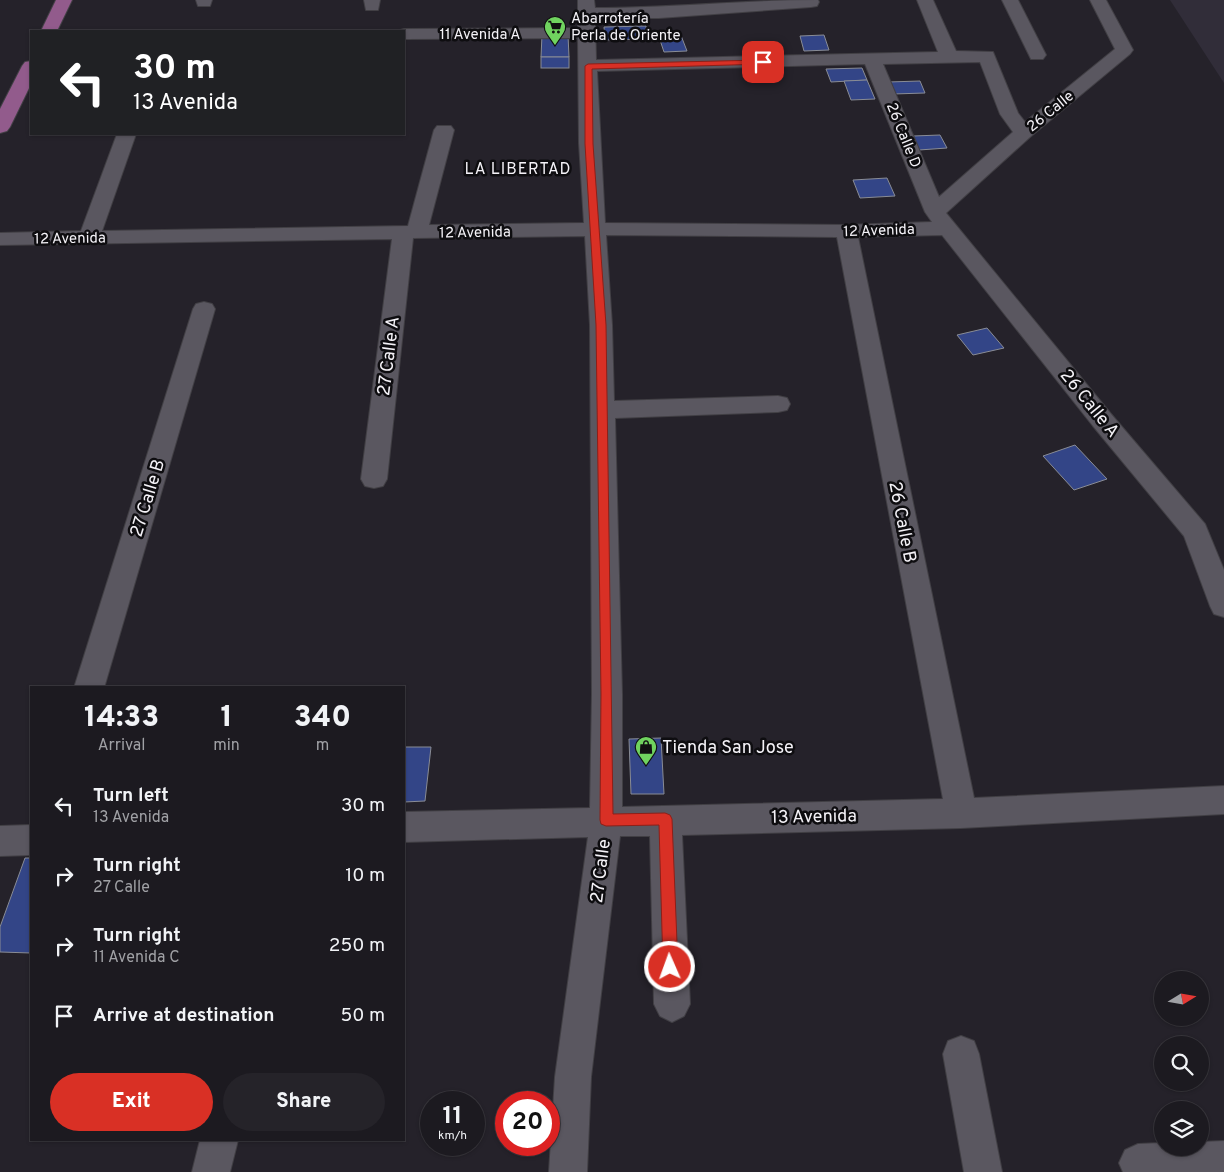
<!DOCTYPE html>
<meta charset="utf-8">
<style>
:root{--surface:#1c1a20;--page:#252329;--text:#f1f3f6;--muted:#a0a1a5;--line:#3a383e;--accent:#d93025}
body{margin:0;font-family:Overpass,sans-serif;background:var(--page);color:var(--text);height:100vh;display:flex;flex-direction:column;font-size:19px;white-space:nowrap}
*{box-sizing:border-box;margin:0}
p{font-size:16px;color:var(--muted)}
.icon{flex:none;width:28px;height:28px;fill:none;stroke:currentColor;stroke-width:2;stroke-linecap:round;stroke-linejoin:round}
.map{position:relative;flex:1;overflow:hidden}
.sheet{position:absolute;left:30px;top:686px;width:375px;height:455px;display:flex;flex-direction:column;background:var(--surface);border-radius:0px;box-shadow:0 1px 4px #0004,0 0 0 1px var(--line)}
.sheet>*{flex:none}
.top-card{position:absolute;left:30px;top:30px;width:375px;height:105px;border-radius:0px;box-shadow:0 1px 4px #0004,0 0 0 1px var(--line);background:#202124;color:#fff;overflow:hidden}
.needle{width:32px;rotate:79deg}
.tools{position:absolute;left:1154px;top:971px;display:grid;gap:10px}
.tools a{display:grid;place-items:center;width:55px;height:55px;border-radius:50%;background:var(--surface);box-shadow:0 1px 4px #0004,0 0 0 1px var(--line);font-size:25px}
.speed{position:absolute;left:420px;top:1091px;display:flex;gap:10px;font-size:25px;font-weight:700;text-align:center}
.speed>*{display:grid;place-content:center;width:65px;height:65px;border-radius:50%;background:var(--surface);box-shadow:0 1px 4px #0004,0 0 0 1px var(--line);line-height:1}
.speed small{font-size:12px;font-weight:400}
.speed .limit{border:8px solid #d22;background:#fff;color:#111}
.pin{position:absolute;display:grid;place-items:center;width:42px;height:42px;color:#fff;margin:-21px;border-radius:10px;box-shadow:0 2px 8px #0006}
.me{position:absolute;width:55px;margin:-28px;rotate:358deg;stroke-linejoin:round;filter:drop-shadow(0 0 4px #0008)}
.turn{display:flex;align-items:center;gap:18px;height:105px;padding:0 20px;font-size:22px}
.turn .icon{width:65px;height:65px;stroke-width:2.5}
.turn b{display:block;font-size:35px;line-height:42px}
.eta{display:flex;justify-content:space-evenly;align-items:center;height:85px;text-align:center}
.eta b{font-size:30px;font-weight:800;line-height:35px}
.primary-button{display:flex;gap:10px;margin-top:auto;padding:10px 20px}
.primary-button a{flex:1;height:58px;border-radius:30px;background:var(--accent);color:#fff;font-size:20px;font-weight:800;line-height:58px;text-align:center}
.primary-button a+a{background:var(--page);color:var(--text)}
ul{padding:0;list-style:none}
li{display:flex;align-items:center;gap:15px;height:70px;padding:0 20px}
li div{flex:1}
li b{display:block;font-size:19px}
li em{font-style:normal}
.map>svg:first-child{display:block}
</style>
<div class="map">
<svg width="1224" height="1172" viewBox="0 0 1224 1172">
<rect width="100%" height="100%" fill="#25222a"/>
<polygon fill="#312d39" points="1170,0 1224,0 1224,83"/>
<g fill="#334587" stroke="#898c95">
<polygon points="646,26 647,39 605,40 604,27"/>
<polygon points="680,33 687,51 664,52 658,34"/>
<polygon points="542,35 568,35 569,57 541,57"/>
<polygon points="824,35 829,50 804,51 800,36"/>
<rect x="541" y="57" width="28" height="11"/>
<polygon points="862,68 867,80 831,82 826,69"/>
<polygon points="867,80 875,99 851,100 844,81"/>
<polygon points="920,81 925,93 893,94 888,82"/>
<polygon points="940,135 947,148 919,150 913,136"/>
<polygon points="887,178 895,196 860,198 853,180"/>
<polygon points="987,328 1004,348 973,355 957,335"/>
<polygon points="1075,445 1107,479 1074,490 1043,456"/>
<polygon points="661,738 664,794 631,794 629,739"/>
<polygon points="404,747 431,747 425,801 404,802"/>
<polygon points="25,858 31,858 31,953 0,952 0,927"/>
</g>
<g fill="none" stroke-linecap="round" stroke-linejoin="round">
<g stroke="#413f44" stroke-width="2">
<g id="minor">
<polygon points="196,0 212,0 210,6 198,6"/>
<polygon points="364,0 380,0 378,10 366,10"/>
<path d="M578 0H594L595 8C669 8 743 0 818 0L819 2 817 6 811 7 659 18H595L596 60 938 52 917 0H933L956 51 993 52 1018 113 1025 122 1115 49 1090 0H1106L1133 50 1130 54 1030 137 946 213 1111 414 1205 524 1224 570V617L1214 614 1210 606 1184 536 1093 426 942 235 858 237 974 798 1224 786V814L961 828 682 835 690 1004 684 1016 672 1022 660 1016 654 1004 650 836H620L591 1077 587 1172H549L555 1077 588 837 404 842V812L590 808 592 694 590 325 585 236 413 238 387 479 383 486 374 488 365 486 361 479 392 239 0 245V233L81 231 117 134H136L102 231 408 226 434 130 437 126H451L454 130 429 225 584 223 579 143 578 38 404 39V31H397L404 29 578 28ZM980 62 1000 114 1013 132 939 197 883 64ZM865 64 925 212 932 222 846 225 605 223 597 71ZM606 235 837 237 943 799 622 807V694L615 418 778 412 787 410 790 404 787 398 778 396 614 401 612 325Z"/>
<polygon points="1002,0 1018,0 1046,55 1043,59 1031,59"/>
<polygon points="204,302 212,304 215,309 104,688 74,688 193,309 196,304"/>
<polygon points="31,825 31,855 0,856 0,826"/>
<polygon points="961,1036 974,1041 979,1054 1002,1172 964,1172 943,1054 948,1041"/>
<polygon points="200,1140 238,1140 230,1172 192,1172"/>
<polygon points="1224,1141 1224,1172 1123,1172 1119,1163 1125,1150 1138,1144 1162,1143 1162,1148 1200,1148 1200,1142"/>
</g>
</g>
<g stroke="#413f44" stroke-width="2">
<g id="major">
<polygon points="56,0 72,0 57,31 41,31"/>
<polygon points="31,61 31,84 10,127 7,131 0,133 0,109 22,66 25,62"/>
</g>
</g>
<use href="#minor" fill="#5a5760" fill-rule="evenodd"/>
<use href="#major" fill="#925b8c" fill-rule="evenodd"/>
</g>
<polygon fill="#d93025" stroke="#8d1f18" points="763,60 767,62 766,64 592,69 593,144 606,325 613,814 665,813 670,815 672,819 678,967 676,972 670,974 665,972 663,967 659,825 606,826 601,824 600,820 601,694 596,325 585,144 585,66 588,64"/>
<defs>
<g id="supermarket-pin" transform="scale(1.125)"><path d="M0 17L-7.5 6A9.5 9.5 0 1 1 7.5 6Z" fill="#70d35f" stroke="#0e0d10"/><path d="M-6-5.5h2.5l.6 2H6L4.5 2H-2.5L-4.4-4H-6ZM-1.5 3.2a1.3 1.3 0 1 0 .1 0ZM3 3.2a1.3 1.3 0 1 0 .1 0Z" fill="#111"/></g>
<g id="shop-pin" transform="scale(1.125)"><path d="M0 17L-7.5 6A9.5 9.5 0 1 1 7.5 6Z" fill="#70d35f" stroke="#0e0d10"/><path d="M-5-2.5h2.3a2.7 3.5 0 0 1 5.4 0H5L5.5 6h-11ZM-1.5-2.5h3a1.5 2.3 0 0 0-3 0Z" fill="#111"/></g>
</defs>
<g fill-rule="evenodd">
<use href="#supermarket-pin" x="555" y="27"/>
<use href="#shop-pin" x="646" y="747"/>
</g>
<g text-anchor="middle" stroke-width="5" stroke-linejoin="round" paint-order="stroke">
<g font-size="15" fill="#f4f2f7" stroke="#0e0d10" text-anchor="start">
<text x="571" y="23">Abarrotería<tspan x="571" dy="17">Perla de Oriente</tspan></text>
</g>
<g font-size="15" fill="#f4f2f7" stroke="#0e0d10">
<text x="480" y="39">11 Avenida A</text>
<text transform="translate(1050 111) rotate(-39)" y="5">26 Calle</text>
<text transform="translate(904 135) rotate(68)" y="5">26 Calle D</text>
<text transform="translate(879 230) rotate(-2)" y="5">12 Avenida</text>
<text transform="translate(475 232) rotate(-1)" y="5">12 Avenida</text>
<text transform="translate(70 238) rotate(-1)" y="5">12 Avenida</text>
</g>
<g font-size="16" letter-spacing="1" fill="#f4f2f7" stroke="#0e0d10">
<text x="518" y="174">LA LIBERTAD</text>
</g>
<g font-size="18" fill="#f4f2f7" stroke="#0e0d10">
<text transform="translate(388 356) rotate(-83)" y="6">27 Calle A</text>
<text transform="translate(1090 403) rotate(51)" y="6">26 Calle A</text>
<text transform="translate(147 498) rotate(-73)" y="6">27 Calle B</text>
<text transform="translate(903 522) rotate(79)" y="6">26 Calle B</text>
<text transform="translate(814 816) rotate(-1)" y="6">13 Avenida</text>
<text transform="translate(600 871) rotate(-83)" y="6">27 Calle</text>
</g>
<g font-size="18" fill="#f4f2f7" stroke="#0e0d10" text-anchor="start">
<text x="662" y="753">Tienda San Jose</text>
</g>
</g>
</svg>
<div class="tools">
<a><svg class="needle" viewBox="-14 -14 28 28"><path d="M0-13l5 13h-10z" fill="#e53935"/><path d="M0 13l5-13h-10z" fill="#a0a1a5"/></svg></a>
<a><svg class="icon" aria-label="search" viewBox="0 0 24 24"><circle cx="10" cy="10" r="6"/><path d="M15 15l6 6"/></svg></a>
<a><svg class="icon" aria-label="layers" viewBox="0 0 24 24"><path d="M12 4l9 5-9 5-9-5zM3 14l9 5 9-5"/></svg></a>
</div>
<div class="speed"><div>11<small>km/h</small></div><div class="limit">20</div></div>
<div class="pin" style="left:763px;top:62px;background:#d93025"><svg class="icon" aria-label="arrive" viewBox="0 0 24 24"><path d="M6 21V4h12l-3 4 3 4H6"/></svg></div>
<svg class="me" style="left:670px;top:967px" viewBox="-20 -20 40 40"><circle r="17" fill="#d93025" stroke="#fff" stroke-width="3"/><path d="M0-11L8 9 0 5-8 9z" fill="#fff"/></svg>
<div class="top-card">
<div class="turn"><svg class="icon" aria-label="left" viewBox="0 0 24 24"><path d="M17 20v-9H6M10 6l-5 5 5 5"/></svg><div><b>30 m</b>13 Avenida</div></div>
</div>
<section class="sheet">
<div class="eta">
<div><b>14:33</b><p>Arrival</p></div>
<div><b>1</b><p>min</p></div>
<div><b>340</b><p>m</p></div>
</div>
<ul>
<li><svg class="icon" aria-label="left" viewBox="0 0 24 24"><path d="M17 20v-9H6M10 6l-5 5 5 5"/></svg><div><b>Turn left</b><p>13 Avenida</p></div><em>30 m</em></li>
<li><svg class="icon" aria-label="right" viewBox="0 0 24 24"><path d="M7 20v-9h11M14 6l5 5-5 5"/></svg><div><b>Turn right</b><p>27 Calle</p></div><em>10 m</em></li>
<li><svg class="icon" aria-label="right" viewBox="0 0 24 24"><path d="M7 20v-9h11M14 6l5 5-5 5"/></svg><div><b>Turn right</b><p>11 Avenida C</p></div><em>250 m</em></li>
<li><svg class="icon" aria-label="arrive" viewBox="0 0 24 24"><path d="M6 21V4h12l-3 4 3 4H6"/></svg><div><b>Arrive at destination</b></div><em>50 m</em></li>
</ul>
<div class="primary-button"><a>Exit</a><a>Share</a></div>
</section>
</div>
